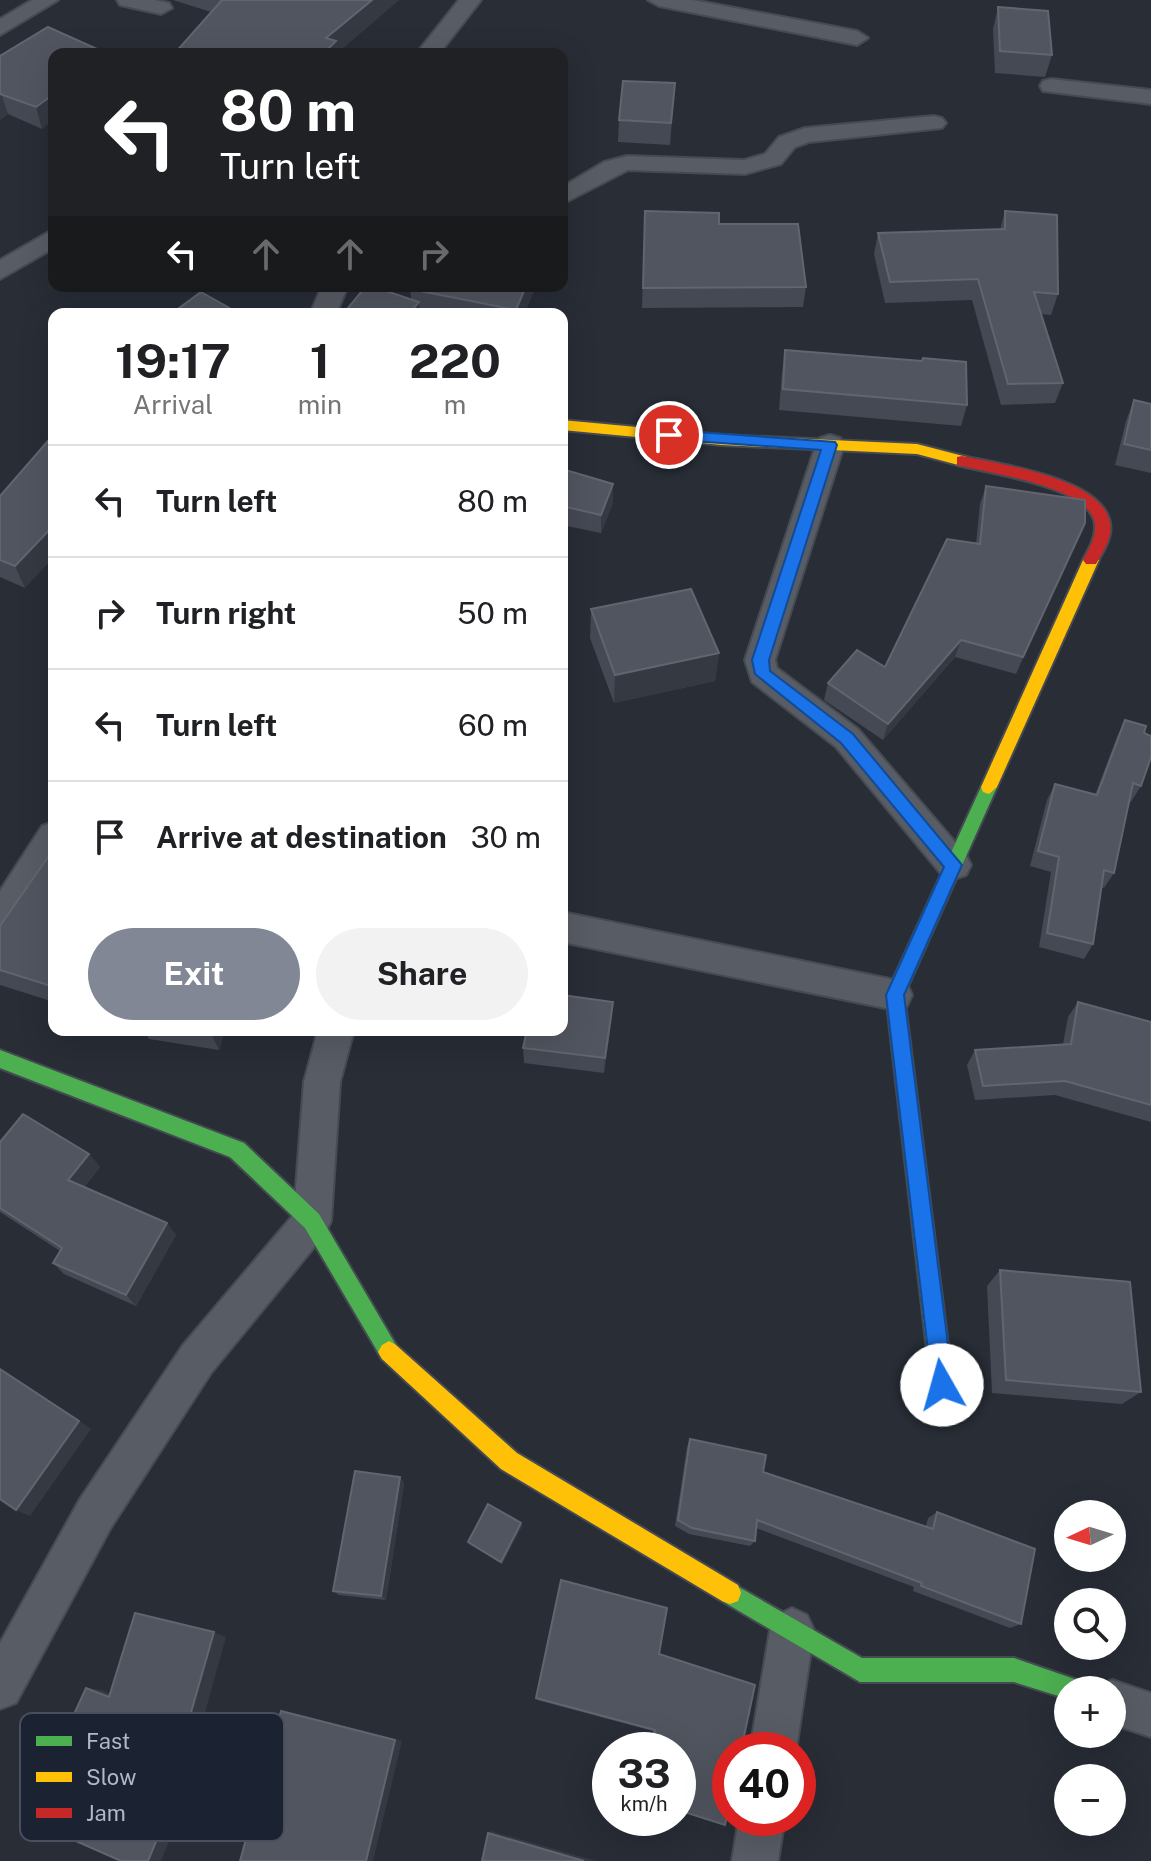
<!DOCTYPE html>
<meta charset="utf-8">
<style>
:root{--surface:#fff;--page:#f2f2f2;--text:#202124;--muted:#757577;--line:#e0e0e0;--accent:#818795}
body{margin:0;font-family:"Public Sans",sans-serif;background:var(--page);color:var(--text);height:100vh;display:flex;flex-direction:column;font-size:30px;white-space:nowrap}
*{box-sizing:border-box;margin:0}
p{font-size:26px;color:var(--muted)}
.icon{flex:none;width:44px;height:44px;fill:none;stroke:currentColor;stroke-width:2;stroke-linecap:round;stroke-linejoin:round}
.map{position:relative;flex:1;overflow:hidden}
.sheet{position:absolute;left:48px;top:308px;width:520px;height:728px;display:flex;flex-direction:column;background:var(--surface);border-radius:16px;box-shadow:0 8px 32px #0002}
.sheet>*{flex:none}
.top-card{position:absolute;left:48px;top:48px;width:520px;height:244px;border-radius:16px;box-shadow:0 8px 32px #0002;background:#202124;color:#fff;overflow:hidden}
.needle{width:52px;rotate:266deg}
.fabs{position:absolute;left:1054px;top:1500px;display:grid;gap:16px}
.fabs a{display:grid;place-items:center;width:72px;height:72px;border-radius:50%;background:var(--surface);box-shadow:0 8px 32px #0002;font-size:40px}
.speed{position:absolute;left:592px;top:1732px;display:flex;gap:16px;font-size:40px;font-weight:700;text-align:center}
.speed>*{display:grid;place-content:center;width:104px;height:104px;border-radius:50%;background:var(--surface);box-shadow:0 8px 32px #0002;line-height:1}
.speed small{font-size:20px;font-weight:400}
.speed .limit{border:12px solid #d22;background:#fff;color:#111}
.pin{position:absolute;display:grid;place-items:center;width:68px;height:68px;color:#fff;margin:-34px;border:4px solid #fff;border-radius:50%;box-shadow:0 2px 8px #0007}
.me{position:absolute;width:88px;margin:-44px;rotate:353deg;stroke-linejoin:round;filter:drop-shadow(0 0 6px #0008)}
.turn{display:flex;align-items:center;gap:28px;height:168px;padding:0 40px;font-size:36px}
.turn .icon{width:104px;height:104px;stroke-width:2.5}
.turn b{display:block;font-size:56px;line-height:68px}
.lanes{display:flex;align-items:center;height:76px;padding:0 40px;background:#0003;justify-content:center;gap:40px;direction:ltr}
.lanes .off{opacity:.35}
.eta{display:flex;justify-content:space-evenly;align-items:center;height:136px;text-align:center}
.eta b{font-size:48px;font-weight:700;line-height:56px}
.cta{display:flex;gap:16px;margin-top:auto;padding:16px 40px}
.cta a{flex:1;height:92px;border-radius:48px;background:var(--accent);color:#fff;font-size:32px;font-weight:700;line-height:92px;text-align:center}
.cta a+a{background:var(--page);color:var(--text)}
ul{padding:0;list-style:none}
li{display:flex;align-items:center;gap:24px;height:112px;padding:0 40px;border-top:2px solid var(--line)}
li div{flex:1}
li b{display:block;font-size:30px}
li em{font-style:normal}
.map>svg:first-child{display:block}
</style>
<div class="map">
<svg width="1151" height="1861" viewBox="0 0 1151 1861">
<rect width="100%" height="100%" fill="#282d36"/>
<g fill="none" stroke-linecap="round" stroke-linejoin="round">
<g stroke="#454a53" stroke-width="4">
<g id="street">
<polygon points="32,0 58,0 0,35 0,19"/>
<polygon points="117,0 155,0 169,3 172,8 161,14 120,5"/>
<polygon points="459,0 481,0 439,54 416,54"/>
<polygon points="648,0 693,0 857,31 868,38 857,45 659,6"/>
<polygon points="1051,79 1151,90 1151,104 1043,91 1040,86 1043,81"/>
<polygon points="934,116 942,118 946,123 942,128 809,142 795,147 781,164 745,174 628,170 562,204 562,187 604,162 627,156 744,160 765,154 779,137 805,128"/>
<polygon points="54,229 54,248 0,279 0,260"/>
<polygon points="322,286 348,286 336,314 310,314"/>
<polygon points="830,435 840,438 844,445 775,660 777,668 858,729 966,855 971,865 966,875 954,879 942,875 836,747 752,682 745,660 816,445 820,438"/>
<polygon points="54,822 54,866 12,927 0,932 0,891 42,826"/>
<polygon points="562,912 895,980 907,984 912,995 907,1006 895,1010 562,942"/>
<polygon points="318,1030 354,1030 340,1082 331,1221 325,1234 211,1373 110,1529 16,1703 0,1709 0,1643 80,1499 183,1345 294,1214 304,1082"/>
<polygon points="792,1608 807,1615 814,1630 796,1750 750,1750 770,1630 777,1615"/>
<polygon points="1112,1680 1151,1693 1151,1737 1112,1724 1112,1690 1095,1690 1096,1686"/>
<polygon points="739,1818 785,1818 778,1861 732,1861"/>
</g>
</g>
<g stroke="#454a53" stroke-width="4">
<g id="fast">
<polygon points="989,780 997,787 904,995 953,1385 950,1393 942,1396 934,1393 931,1385 886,995 981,787"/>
<polygon points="0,1050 244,1143 319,1214 396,1345 400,1352 396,1359 389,1363 382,1359 305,1228 230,1157 0,1068"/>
<polygon points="730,1582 862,1658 1014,1658 1083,1682 1087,1690 1068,1690 1068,1699 1014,1682 860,1682 722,1601 719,1593 722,1585"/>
</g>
</g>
<g stroke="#454a53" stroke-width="4">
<g id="slow">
<polygon points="562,420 722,435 917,444 967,457 969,461 962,466 917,454 722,445 562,430"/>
<polygon points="1091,554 1099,560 997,787 989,794 983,792 981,787 1083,560"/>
<polygon points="389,1341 396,1345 517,1453 738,1585 741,1593 738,1601 730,1604 722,1601 501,1469 382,1359 378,1352 382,1345"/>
</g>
</g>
<g stroke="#454a53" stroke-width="4">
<path id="jam" d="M962 456C999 464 1103 478 1110 523 1113 537 1103 552 1096 564H1086L1083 560C1089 549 1096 537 1095 525 1092 486 987 473 957 465V457Z"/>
</g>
<use href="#street" fill="#585c64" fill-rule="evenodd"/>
<use href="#fast" fill="#4caf50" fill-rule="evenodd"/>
<use href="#slow" fill="#ffc107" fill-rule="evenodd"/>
<use href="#jam" fill="#c62828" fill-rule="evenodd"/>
</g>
<g fill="#454953">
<polygon points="173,0 399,0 338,52 338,54 174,54 211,12"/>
<polygon points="998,7 1052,55 1045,77 995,73 993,29"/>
<polygon points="54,54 42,129 8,114 0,120 0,56"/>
<polygon points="675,83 670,145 618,142 619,120"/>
<polygon points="645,211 719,224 806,287 803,307 642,308"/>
<polygon points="1005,211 1058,294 1051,315 1041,314 1063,383 1055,403 1001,405 972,300 885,303 874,254 878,233 1000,230"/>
<polygon points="536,286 524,314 431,314 420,312 420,314 343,314 411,299 410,289"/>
<polygon points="785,350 967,405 961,426 779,410 782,372"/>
<polygon points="1134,400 1151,404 1151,473 1115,465 1126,421"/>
<polygon points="562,469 613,503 601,533 562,525"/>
<polygon points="986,486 1085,523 1016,674 955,657 883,740 824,700 828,683 885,667 976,544 980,504"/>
<polygon points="0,496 25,588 0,577"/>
<polygon points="591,609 719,653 715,681 614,703 590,638"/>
<polygon points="1125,720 1144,733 1141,786 1131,802 1129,801 1114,873 1104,888 1101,887 1093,944 1084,959 1039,947 1051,872 1030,866 1047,800 1055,784 1095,795 1117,737"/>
<polygon points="54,860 54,1002 0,985 0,926"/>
<polygon points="1078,1002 1151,1022 1151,1122 1055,1095 975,1100 967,1065 975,1050 1063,1044 1068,1017"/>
<polygon points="612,1017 604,1073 524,1063 523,1048"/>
<polygon points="144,1030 225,1030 219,1050 149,1039"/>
<polygon points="0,1142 89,1154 100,1167 84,1187 167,1223 176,1235 136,1306 64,1274 53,1263 60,1251 0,1212"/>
<polygon points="1000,1270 1141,1392 1122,1404 992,1393 987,1286"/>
<polygon points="690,1439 763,1472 926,1526 928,1518 937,1512 1021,1624 1010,1628 913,1591 914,1587 756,1528 755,1541 750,1546 689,1534 675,1526 687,1447"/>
<polygon points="400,1477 404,1484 386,1600 339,1595 333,1591"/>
<polygon points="522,1526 502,1564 469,1544 468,1542"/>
<polygon points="659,1654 678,1750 648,1750 653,1731 537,1700 536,1698"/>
</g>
<g fill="#353942">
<polygon points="372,0 399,0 338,52 338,54 323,54 326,38"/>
<polygon points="1,93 8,114 0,120 0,94"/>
<polygon points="54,94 54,120 42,129 36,107"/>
<polygon points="526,286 536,286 524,314 517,314 516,310"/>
<polygon points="419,302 420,314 409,314"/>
<polygon points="613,484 613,503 601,533 601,515"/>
<polygon points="1085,523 1077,541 1016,674 1023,657"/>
<polygon points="54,525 54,557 25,588 15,566"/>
<polygon points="961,640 955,657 883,740 888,724"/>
<polygon points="719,653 715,681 614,703 615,675"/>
<polygon points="613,1002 612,1017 604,1073 605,1058"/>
<polygon points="210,1030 225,1030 219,1050 210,1031"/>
<polygon points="89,1154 100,1167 79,1192 68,1180"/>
<polygon points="167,1223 176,1235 136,1306 126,1295"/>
<polygon points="79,1421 91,1429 30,1516 16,1510"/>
<polygon points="400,1477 404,1484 386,1600 381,1596"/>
<polygon points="521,1523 522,1526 502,1564 501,1562"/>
<polygon points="214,1632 226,1637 200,1731 212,1737 161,1861 148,1861"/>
<polygon points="86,1688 102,1690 124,1700 109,1697"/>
<polygon points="292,1713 402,1741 373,1861 366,1861"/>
<polygon points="491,1831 596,1861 584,1861 488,1833"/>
</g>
<g fill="#51555f" stroke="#606570" stroke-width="2">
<polygon points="222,0 372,0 326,38 336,41 323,54 174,54"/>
<polygon points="998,7 1048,11 1052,55 1000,51"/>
<polygon points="48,27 108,54 54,54 54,94 36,107 0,94 0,56"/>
<polygon points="623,81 675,83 671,123 619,120"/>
<polygon points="645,211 719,213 719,224 798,224 806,287 643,288"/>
<polygon points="1005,211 1057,215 1058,294 1034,292 1063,383 1008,384 978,279 890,282 878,233 1005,229"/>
<polygon points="366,286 371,286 419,302 409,314 343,314"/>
<polygon points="411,286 526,286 516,310 410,289"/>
<polygon points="201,292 240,314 171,314"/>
<polygon points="785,350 922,361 923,358 966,362 967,405 783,389"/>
<polygon points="1134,400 1151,404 1151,450 1124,444"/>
<polygon points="54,434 54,525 15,566 0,560 0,496"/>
<polygon points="562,469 613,484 601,515 562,506"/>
<polygon points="986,486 1085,500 1085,523 1023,657 961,640 888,724 828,683 857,650 885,667 947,539 980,544"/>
<polygon points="691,589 719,653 615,675 591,609"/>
<polygon points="1125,720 1146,726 1144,733 1151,736 1151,757 1141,786 1133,783 1114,873 1104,870 1093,944 1047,933 1059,857 1038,851 1055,784 1097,795"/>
<polygon points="48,857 54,860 54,987 0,970 0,926"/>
<polygon points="562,995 613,1002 605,1058 523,1048 527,1030 562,1030"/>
<polygon points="1078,1002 1151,1022 1151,1105 1065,1081 983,1086 975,1050 1071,1044"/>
<polygon points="23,1114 89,1154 68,1180 167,1223 126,1295 53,1263 62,1248 0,1208 0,1142"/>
<polygon points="1000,1270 1130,1282 1141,1392 1006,1380"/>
<polygon points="0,1369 79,1421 16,1510 0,1499"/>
<polygon points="690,1439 766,1455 763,1472 933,1529 937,1512 1035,1549 1021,1624 921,1586 922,1583 757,1520 755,1541 692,1528 678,1520"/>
<polygon points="355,1471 400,1477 381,1596 333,1591"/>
<polygon points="488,1504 521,1523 501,1562 468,1542"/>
<polygon points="561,1580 667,1608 659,1654 755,1685 741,1750 730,1750 730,1802 725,1825 678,1810 678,1750 650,1750 655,1730 536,1698"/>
<polygon points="135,1613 214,1632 186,1730 200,1736 148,1861 121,1861 26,1819 86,1688 109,1697"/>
<polygon points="281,1711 395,1740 366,1861 240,1861"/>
<polygon points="488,1833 584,1861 482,1861"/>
</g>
<polygon fill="#1a73e8" stroke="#114b97" stroke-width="2" points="669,430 835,442 837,445 769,660 770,671 853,734 962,865 904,995 953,1385 950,1392 942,1396 935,1392 932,1385 886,995 944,867 841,743 755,674 752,660 821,450 664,439 664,432"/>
<rect x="20" y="1713" width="264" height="128" rx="12" fill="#1b2231" stroke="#484f5e" stroke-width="2"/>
<rect x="36" y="1736" width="36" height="10" fill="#4caf50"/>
<rect x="36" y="1772" width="36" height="10" fill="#ffc107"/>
<rect x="36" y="1808" width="36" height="10" fill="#c62828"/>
<g font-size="22" fill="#b1b8c8">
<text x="86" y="1749">Fast</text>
<text x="86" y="1785">Slow</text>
<text x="86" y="1821">Jam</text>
</g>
</svg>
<div class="fabs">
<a><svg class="needle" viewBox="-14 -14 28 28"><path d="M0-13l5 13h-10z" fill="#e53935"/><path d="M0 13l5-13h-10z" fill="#757577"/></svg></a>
<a><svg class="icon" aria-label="search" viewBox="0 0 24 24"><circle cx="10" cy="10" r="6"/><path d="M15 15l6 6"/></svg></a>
<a>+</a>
<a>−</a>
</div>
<div class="speed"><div>33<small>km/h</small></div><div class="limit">40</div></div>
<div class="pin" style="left:669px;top:435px;background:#d93025"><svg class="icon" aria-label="arrive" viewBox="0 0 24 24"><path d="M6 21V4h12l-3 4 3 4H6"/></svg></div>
<svg class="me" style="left:942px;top:1385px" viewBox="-20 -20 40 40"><circle r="19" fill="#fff"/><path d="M0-13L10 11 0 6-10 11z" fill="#1a73e8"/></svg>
<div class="top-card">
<div class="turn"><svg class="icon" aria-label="left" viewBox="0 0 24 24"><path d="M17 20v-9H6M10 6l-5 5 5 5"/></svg><div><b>80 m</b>Turn left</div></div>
<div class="lanes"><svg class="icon" aria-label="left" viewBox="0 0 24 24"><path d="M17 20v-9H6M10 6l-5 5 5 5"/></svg><svg class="icon off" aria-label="ahead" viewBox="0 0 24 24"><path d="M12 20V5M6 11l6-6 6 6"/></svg><svg class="icon off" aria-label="ahead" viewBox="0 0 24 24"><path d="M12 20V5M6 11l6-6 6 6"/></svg><svg class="icon off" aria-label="right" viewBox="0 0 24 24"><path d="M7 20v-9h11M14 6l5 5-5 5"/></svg></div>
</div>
<section class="sheet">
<div class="eta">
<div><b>19:17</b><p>Arrival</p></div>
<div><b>1</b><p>min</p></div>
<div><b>220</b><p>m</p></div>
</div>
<ul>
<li><svg class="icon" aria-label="left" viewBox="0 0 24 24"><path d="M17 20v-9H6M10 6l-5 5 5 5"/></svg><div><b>Turn left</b></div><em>80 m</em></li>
<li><svg class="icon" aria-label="right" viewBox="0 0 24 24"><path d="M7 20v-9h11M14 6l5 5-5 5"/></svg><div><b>Turn right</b></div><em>50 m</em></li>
<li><svg class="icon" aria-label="left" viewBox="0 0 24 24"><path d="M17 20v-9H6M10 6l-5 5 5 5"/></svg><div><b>Turn left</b></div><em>60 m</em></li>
<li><svg class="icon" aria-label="arrive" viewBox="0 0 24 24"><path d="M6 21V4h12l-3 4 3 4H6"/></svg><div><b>Arrive at destination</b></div><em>30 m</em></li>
</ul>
<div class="cta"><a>Exit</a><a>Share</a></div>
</section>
</div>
